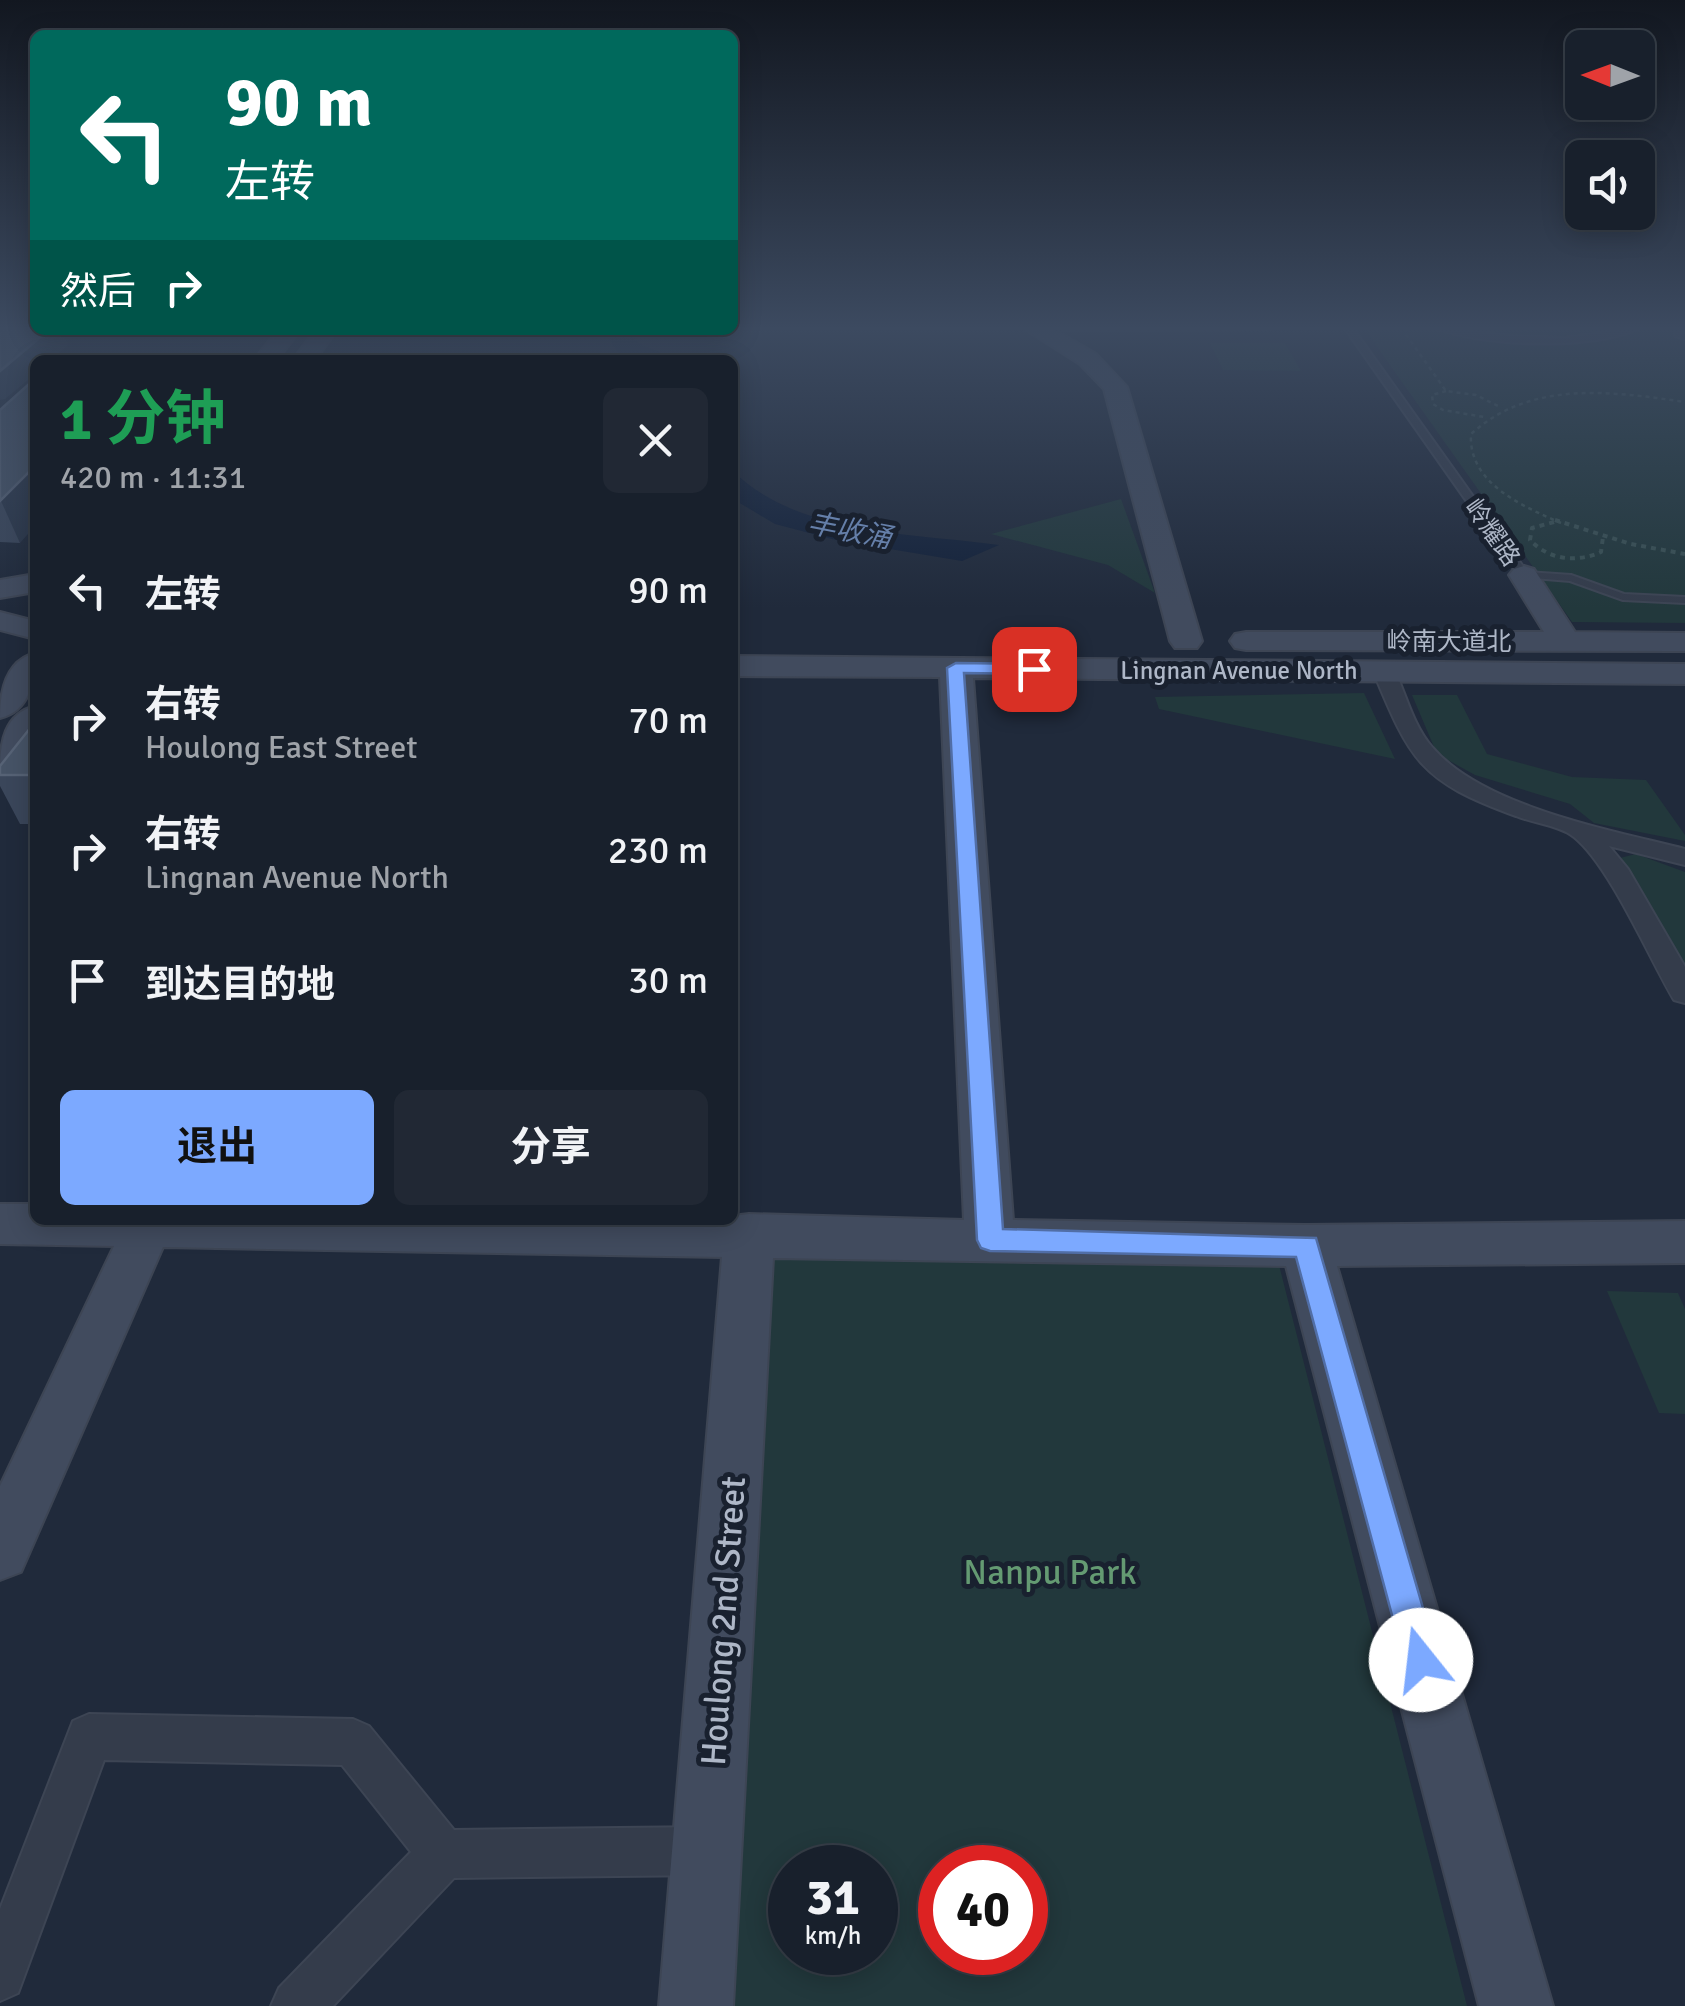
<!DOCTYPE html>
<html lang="zh">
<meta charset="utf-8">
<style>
:root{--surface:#18202c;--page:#212834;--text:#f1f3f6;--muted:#9fa3a9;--line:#363e48;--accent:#7ca9ff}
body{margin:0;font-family:Signika,"Noto Sans SC",sans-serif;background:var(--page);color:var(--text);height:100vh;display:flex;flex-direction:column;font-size:38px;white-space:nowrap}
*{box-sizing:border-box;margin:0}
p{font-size:32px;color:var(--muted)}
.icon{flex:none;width:55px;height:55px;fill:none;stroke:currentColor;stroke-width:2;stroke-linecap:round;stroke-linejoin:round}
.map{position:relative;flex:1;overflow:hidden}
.drawer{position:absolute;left:30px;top:355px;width:708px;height:870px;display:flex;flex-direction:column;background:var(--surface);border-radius:15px;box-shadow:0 5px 25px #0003,0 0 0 2px var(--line)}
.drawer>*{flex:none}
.hud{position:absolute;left:30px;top:30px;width:708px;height:305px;border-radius:15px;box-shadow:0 5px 25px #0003,0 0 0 2px var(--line);background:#00695c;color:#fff;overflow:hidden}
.needle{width:65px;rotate:271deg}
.controls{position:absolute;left:1565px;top:30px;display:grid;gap:20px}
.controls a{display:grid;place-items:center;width:90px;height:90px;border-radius:15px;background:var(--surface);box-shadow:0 5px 25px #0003,0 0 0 2px var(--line);font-size:50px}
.speed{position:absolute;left:768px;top:1845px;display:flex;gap:20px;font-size:50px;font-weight:700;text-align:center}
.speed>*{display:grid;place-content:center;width:130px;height:130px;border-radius:50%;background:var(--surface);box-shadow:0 5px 25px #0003,0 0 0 2px var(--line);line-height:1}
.speed small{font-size:25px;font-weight:400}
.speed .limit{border:15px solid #d22;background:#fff;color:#111}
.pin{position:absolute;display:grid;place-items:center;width:85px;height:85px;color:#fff;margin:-42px;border-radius:20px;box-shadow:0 5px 15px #0006}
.me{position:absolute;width:110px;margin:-55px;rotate:344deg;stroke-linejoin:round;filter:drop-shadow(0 0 8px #0008)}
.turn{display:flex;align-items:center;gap:35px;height:210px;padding:0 30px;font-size:45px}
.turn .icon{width:130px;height:130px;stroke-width:2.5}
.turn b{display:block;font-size:70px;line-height:85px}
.then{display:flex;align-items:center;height:95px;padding:0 30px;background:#0003;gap:20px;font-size:38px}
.round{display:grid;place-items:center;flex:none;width:105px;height:105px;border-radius:15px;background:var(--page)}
.head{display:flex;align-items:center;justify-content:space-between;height:170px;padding:0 30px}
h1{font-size:60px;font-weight:700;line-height:75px;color:#1e9e55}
.primary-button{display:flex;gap:20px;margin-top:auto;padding:20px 30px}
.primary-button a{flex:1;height:115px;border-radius:15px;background:var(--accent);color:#111;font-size:40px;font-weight:700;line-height:115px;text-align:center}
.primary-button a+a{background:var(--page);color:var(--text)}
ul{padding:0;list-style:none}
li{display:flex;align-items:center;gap:30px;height:130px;padding:0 30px}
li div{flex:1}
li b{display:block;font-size:38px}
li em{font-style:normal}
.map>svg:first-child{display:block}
</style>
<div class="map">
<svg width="1685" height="2006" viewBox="0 0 1685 2006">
<rect width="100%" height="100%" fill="#202a3b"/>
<g fill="#22383c" fill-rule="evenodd">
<polygon points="1363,327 1685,327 1685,623 1572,622"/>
<polygon points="1210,343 1285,343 1301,371 1223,370"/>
<polygon points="1121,499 1155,593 1108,565 991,534"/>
<polygon points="1364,693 1395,759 1159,709 1155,697"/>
<polygon points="1412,695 1457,695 1487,754 1572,777 1646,780 1685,835 1685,841 1594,823 1570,804 1475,775 1437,754"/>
<polygon points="1636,854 1685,872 1685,967 1620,858"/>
<path d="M771 1257 1278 1261 1467 2006H730ZM790 1868H875V1952H790ZM940 1868H1025V1952H940Z"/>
<polygon points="1607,1291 1678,1293 1685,1309 1685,1414 1659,1413"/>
</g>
<g fill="#132139">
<path d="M609 330H635V340C646 350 660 348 669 360 642 360 612 365 609 330Z"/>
<path d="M732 470C797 536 913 533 999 545L962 561 836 540 775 524 733 499Z"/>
</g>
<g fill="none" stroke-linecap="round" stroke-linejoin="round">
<g stroke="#3d4554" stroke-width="4">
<g id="lane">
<polygon points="1057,327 1274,327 1270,329 1063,330 1045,334 1041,332"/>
<polygon points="1344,327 1352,327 1527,572 1571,575 1624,594 1685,597 1685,603 1623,600 1570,581 1520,577"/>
<path d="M1433 327 1511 336 1565 338 1642 327C1596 351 1480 347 1433 327Z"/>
<polygon points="1675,332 1685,334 1685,339 1675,336"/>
</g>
</g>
<g stroke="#3d4554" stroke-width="4">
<g id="street">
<path d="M1384 664 1395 671C1406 695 1414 727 1432 747 1483 807 1611 830 1685 849V865L1609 846 1628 869 1685 967V1003L1674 1000C1649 958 1610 866 1574 837 1561 826 1533 823 1516 816 1420 781 1411 762 1373 671Z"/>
<polygon points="89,1714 353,1719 369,1726 454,1830 707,1827 724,1834 731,1851 724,1868 707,1875 454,1878 333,2006 271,2006 279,1988 411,1852 342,1765 104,1760 18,1993 0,2001 0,1909 73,1721"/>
</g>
</g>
<g stroke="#3d4554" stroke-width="4">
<g id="secondary">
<polygon points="1022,327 1049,327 1096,354 1127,387 1202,641 1197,648 1175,648 1170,641 1104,389 1080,364"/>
<polygon points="278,330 300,330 277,360 254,360"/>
<polygon points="315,330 337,330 315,360 293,360"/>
<polygon points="1524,566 1534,569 1575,632 1685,633 1685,651 1246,650 1235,648 1230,641 1235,634 1246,632 1544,632 1509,575 1514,569"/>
<polygon points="35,574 35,592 0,598 0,580"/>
<polygon points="0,612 35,621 35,639 0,630"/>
<path d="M35 653C35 680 30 711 0 718 0 692 5 661 35 653Z"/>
<polygon points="732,656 1685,664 1685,684 973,678 1013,1220 1306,1225 1685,1221 1685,1263 1337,1266 1553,2006 1479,2006 1286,1266 773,1258 733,2006 659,2006 722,1257 163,1247 21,1572 0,1580 0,1486 114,1246 0,1244 0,1204 35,1204 35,1220 732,1220 732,1216 749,1214 964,1220 940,677 732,676"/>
<path d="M35 706C35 733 31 763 0 771 0 743 4 714 35 706Z"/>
</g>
</g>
<g stroke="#3a5154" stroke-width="2.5" stroke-dasharray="4 4" stroke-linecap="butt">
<polyline points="1407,327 1405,333 1446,391 1476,395 1500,407"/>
<polyline points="1446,391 1432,395 1433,404 1443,410 1484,417"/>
<path d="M1561 523C1522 506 1468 483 1471 434 1531 380 1610 391 1685 402"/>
</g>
<g stroke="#3a5154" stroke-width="4" stroke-dasharray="5 5" stroke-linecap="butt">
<polyline points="1555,520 1631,544 1685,554"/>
<path d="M1554 522 1532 528 1530 540C1549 560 1576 563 1601 552L1603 537"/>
</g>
<use href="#lane" fill="#343c4b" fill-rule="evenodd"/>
<use href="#street" fill="#343c4b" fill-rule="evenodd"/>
<use href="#secondary" fill="#414b5e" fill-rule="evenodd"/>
</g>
<g fill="#3a465a">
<polygon points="0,410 20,543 0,542"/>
<polygon points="35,722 35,824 20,824 0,786 0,766"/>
</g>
<g fill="#2a3649">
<polygon points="49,330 62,330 68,345 51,360 35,360 35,374 5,399 0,400 0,371"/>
<polygon points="35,466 35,526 20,543 1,501"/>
</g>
<g fill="#465366" stroke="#566275" stroke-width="2.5">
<polygon points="0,327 35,327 35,330 49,330 0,371"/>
<polygon points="29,384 35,384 35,466 0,501 0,410"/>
<polygon points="35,722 35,775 0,775 0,766"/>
</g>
<linearGradient id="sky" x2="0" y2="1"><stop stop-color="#121720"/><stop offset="0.54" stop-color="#3c4a60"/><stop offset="1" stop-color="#3c4a60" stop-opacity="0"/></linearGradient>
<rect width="1685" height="608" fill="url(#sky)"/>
<polygon fill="#7ca9ff" stroke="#516ea6" stroke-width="2.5" points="956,663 1034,664 1042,669 1034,674 964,673 1003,1229 1316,1238 1438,1660 1433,1672 1421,1677 1409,1672 1404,1660 1296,1257 990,1251 981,1248 977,1240 947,668"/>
<g text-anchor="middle" stroke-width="10" stroke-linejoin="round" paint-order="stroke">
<g font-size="25" fill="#aeb7c7" stroke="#19212f">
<text transform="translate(1493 532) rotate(55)" y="9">岭耀路</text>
<text x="1449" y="650">岭南大道北</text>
<text x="1239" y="679">Lingnan Avenue North</text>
</g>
<g font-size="28" font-style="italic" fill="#657fa9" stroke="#19212f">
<text transform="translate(850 530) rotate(11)" y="10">丰收涌</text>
</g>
<g font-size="35" fill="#649a72" stroke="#19212f">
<text x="1050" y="1584">Nanpu Park</text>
</g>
<g font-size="35" fill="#aeb7c7" stroke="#19212f">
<text transform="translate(723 1621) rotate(-86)" y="12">Houlong 2nd Street</text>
</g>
</g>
</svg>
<div class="controls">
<a><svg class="needle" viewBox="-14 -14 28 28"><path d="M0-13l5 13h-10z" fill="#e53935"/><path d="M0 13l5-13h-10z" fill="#9fa3a9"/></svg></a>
<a><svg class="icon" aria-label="sound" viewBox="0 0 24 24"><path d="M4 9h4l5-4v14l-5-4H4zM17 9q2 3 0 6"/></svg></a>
</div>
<div class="speed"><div>31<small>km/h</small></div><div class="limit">40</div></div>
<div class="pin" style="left:1034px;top:669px;background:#d93025"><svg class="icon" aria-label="arrive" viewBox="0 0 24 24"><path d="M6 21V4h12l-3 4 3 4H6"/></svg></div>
<svg class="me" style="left:1421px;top:1660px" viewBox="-20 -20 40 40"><circle r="19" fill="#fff"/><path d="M0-13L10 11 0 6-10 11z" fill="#7ca9ff"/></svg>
<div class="hud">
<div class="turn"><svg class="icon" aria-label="left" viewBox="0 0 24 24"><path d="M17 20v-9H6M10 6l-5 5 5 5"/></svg><div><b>90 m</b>左转</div></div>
<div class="then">然后<svg class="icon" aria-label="right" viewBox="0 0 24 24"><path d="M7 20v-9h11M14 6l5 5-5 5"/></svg></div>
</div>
<section class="drawer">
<div class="head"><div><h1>1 分钟</h1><p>420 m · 11:31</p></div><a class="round"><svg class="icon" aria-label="close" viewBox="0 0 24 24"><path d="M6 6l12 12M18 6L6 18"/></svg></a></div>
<ul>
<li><svg class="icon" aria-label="left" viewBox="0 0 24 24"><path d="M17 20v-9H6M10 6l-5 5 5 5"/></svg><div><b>左转</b></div><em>90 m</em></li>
<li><svg class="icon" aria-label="right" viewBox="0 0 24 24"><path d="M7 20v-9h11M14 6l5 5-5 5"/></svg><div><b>右转</b><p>Houlong East Street</p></div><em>70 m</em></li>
<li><svg class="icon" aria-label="right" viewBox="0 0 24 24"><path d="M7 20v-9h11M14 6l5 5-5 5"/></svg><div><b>右转</b><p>Lingnan Avenue North</p></div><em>230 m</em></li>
<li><svg class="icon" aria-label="arrive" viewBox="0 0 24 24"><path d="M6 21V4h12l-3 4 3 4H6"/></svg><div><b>到达目的地</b></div><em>30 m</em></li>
</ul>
<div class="primary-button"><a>退出</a><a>分享</a></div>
</section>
</div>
